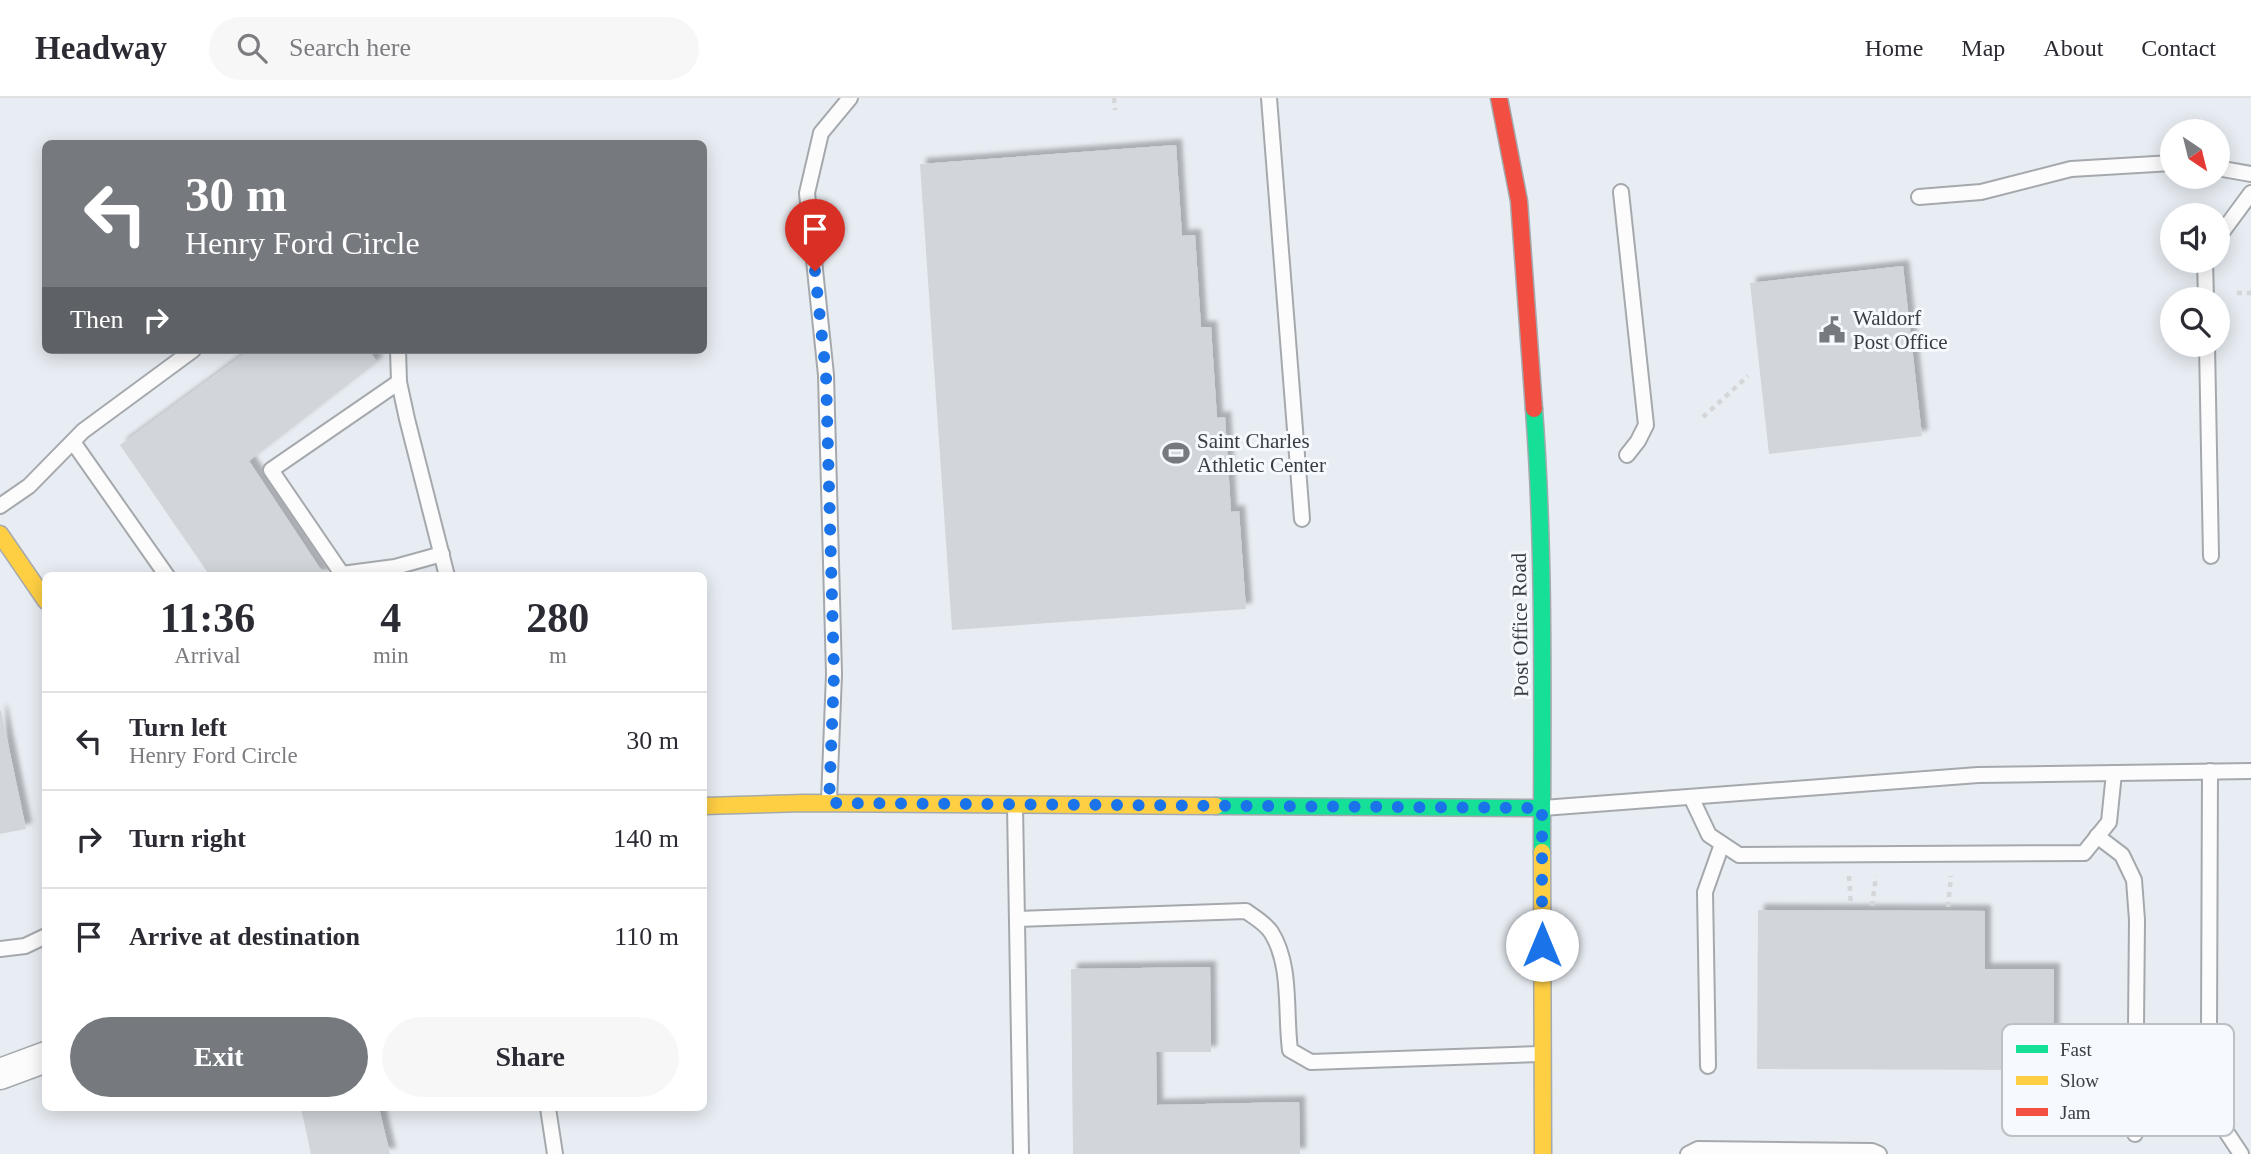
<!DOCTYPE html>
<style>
:root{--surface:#fff;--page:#f7f7f7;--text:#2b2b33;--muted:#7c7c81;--line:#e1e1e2;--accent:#767a7f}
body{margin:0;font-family:"Times New Roman",serif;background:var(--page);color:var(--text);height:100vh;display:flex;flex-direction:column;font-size:26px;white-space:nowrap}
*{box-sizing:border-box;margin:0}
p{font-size:23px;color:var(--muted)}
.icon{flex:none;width:38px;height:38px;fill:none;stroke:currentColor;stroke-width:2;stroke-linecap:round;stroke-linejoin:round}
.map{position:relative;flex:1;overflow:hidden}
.sheet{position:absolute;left:42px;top:474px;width:665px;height:539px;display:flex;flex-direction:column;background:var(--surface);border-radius:10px;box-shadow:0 4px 18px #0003}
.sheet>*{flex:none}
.hud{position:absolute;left:42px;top:42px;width:665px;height:214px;border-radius:10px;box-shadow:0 4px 18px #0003;background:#767a7f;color:#fff;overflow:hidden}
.needle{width:46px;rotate:145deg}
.buttons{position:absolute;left:2160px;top:21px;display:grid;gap:14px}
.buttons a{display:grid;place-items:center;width:70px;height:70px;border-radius:50%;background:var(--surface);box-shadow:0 4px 18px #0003;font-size:35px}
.pin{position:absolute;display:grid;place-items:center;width:60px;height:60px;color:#fff;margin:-72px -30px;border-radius:50% 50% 50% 0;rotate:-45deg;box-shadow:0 0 7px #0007}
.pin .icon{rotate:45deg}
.me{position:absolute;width:77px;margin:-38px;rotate:0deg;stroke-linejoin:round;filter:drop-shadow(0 0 5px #0008)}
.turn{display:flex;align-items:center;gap:24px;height:147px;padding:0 28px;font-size:32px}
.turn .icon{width:91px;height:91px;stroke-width:2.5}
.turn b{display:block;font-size:49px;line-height:60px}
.then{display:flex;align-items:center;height:66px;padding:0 28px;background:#0003;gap:14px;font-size:26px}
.eta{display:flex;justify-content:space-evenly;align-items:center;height:119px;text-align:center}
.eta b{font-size:42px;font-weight:800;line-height:49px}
.button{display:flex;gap:14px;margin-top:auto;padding:14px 28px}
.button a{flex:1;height:80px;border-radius:42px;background:var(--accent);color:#fff;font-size:28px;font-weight:800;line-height:80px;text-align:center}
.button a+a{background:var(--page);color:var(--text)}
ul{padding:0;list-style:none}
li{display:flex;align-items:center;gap:21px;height:98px;padding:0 28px;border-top:2px solid var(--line)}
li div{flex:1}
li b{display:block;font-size:26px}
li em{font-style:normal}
header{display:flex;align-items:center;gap:42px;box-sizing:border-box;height:98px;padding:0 35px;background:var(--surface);border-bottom:2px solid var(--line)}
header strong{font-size:33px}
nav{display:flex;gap:38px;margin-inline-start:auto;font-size:24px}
.search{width:490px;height:63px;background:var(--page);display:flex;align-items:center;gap:18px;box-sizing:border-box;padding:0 24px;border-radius:38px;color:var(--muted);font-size:26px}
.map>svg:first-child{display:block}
</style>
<header>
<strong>Headway</strong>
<div class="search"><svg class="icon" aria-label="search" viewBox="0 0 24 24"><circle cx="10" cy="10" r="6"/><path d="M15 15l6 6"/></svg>Search here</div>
<nav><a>Home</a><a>Map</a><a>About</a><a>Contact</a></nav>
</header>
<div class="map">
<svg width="2251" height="1056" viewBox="0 0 2251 1056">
<defs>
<filter id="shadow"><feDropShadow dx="6" dy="-6" stdDeviation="2" flood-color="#0004"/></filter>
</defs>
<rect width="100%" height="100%" fill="#e8edf3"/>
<g fill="#d2d6db" filter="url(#shadow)">
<polygon points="1176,47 1182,138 1195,137 1201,229 1211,229 1217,320 1225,319 1231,414 1239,413 1246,511 952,532 920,66"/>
<polygon points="1903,168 1922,338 1769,356 1750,185"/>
<polygon points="249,252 369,252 377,264 249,363 325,478 210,478 120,347"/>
<polygon points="1,612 26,731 0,736 0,613"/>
<polygon points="1758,812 1985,813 1985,871 2054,871 2053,972 1757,971"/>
<polygon points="1210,869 1211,954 1156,954 1157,1007 1299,1004 1300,1056 1073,1056 1071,871"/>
<polygon points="301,1010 379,1010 390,1056 311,1056"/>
</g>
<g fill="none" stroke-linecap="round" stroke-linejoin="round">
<g stroke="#a5a9ad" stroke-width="18">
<g id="lane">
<polyline points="1269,0 1302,421"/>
<polyline points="2217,70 2251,76"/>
<polyline points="1621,94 1646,327 1638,343 1627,357"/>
<polyline points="1919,99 1981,94 2071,71 2172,65"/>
<polyline points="2217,141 2251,95"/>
<polyline points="2205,163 2206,201"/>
<polyline points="2207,247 2211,458"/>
<polyline points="398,252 399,284 407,321 447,478"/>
<polyline points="399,284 271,372 342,476 395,469 442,456"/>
<polyline points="73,344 167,478"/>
<polyline points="0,408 29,388 83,333 193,252"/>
<polyline points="2210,673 2209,933 2215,1017 2241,1056"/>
<polyline points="1691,699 1709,737 1739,757 2084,755 2109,724 2114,675"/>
<polyline points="829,703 834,576 826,277 807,95 821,35 850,0"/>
<polyline points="1015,708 1021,1056"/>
<polyline points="1543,710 1978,677 2251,673"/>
<polyline points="2097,738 2122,757 2134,782 2137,822 2135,1036"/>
<path d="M1017 821 1246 813C1254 819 1265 825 1271 834 1292 867 1285 914 1290 952L1311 964 1540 956"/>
<polyline points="0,851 25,848 46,838"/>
<polyline points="1708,968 1705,794 1722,746"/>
<polyline points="548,1010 555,1056"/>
<polyline points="1688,1056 1698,1051 1872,1053 1879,1056"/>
</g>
</g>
<g stroke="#a5a9ad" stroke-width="33">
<polyline id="street" points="0,976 46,959"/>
</g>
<g stroke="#a5a9ad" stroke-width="19">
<g id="fast">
<path d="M1534 311C1545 459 1542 606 1542 754"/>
<polyline points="1216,708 1542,710"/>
</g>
</g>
<g stroke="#a5a9ad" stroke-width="19">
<g id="slow">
<polyline points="0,436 46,503"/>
<polyline points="704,708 804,705 1216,708"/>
<polyline points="1542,754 1543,1056"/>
</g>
</g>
<g stroke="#a5a9ad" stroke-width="19">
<polyline id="jam" points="1499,0 1519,103 1534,311"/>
</g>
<g stroke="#d4d6d8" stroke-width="4.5" stroke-dasharray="5 5" stroke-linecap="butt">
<polyline points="1114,0 1115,12"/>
<polyline points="2237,195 2251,195"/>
<polyline points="1703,319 1748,278"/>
<polyline points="1849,778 1851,808"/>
<polyline points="1872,808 1876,778"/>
<polyline points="1948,809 1951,778"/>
</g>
<use href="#lane" stroke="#fcfcfd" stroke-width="14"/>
<use href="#street" stroke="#fcfcfd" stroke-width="30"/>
<use href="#fast" stroke="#16e098" stroke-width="16"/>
<use href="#slow" stroke="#ffcf43" stroke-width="16"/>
<use href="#jam" stroke="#f24e42" stroke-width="16"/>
</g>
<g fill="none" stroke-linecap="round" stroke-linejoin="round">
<polyline stroke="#1a73e8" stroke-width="12" stroke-dasharray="0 21.6" points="815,173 826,277 834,576 829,705 1542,710 1542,847"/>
</g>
<defs>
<g id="civic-bare" transform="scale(2.1)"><path d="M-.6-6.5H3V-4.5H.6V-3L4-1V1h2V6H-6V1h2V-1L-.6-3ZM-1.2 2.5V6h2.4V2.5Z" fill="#767a7f" stroke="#f6f9fd" stroke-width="2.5" paint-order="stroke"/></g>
<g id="stadium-bare" transform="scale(2.1)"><path d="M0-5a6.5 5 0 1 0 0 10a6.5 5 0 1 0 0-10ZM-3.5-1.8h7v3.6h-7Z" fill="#767a7f" stroke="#f6f9fd" stroke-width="2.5" paint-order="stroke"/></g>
</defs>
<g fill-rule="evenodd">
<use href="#civic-bare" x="1832" y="232"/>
<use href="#stadium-bare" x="1176" y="355"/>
</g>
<g text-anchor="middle" stroke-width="6" stroke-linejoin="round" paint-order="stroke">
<g font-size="21" fill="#393c41" stroke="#f6f9fd" text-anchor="start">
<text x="1853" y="227">Waldorf<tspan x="1853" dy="24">Post Office</tspan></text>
<text x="1197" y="350">Saint Charles<tspan x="1197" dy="24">Athletic Center</tspan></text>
</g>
<g font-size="21" fill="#393c41" stroke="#f6f9fd">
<text transform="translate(1520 527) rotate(-91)" y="7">Post Office Road</text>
</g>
</g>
<rect x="2002" y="926" width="232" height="112" rx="10" fill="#f6f9fd" stroke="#bdc0c5" stroke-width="2"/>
<rect x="2016" y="947" width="32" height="8" fill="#16e098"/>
<rect x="2016" y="978" width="32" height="9" fill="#ffcf43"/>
<rect x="2016" y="1010" width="32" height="8" fill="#f24e42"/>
<g font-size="19" fill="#393c41">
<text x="2060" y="958">Fast</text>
<text x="2060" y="989">Slow</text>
<text x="2060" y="1021">Jam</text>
</g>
</svg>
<div class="buttons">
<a><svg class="needle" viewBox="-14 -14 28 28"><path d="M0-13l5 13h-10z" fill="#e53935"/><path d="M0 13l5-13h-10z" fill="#7c7c81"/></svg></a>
<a><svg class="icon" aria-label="sound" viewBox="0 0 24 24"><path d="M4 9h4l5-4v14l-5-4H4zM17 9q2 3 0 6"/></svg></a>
<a><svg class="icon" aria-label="search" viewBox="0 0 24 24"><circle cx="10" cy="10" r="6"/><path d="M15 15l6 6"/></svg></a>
</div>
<div class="pin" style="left:815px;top:173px;background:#d93025"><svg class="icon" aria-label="arrive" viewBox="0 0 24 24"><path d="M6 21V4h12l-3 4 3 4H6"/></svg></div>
<svg class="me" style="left:1542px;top:847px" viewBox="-20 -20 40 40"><circle r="19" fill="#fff"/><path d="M0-13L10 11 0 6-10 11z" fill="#1a73e8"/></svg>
<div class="hud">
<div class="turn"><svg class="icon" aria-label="left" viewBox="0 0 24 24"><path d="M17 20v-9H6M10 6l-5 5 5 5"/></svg><div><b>30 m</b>Henry Ford Circle</div></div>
<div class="then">Then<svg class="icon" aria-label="right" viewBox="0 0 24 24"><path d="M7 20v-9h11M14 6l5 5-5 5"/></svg></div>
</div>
<section class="sheet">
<div class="eta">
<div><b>11:36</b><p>Arrival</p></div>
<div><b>4</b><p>min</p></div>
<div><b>280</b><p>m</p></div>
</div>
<ul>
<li><svg class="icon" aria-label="left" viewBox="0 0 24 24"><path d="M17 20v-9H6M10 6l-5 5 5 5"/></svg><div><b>Turn left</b><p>Henry Ford Circle</p></div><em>30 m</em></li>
<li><svg class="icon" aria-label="right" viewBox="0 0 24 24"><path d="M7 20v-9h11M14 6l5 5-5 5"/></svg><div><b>Turn right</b></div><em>140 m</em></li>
<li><svg class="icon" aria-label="arrive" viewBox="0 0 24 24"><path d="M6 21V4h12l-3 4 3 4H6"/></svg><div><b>Arrive at destination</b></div><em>110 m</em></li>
</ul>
<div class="button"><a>Exit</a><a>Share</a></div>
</section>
</div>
